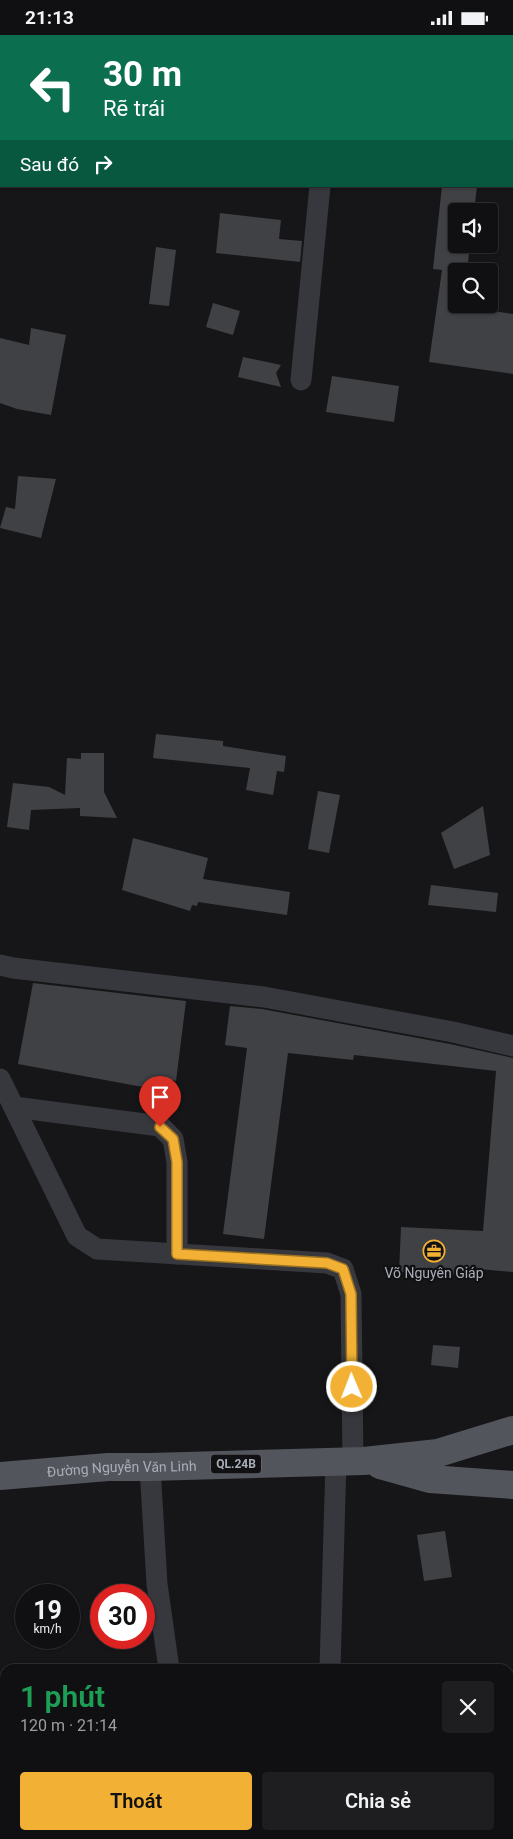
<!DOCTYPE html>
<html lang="vi">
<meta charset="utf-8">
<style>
:root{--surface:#101012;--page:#1e1e20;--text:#f1f3f6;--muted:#9c9d9f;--line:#303032;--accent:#f2b134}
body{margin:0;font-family:Roboto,sans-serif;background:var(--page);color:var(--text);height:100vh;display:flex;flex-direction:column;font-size:19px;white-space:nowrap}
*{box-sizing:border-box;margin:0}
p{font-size:16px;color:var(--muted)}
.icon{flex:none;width:28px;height:28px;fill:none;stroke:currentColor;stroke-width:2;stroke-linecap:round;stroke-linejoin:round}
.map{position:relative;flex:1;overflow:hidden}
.panel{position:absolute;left:0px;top:1629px;width:514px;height:176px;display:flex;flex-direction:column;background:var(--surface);border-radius:15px 15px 0 0;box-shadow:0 1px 4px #0004,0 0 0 1px var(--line)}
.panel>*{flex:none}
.hud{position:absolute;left:0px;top:0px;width:514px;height:152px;box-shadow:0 1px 4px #0004,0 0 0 1px var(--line);background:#0b6e4f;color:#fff;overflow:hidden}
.tools{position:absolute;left:448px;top:168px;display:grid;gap:10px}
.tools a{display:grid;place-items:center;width:50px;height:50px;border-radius:5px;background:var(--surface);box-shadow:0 1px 4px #0004,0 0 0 1px var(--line);font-size:25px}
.speed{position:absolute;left:15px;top:1549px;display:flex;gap:10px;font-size:25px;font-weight:700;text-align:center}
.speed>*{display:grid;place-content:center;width:65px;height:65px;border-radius:50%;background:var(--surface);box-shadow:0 1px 4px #0004,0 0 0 1px var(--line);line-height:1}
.speed small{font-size:12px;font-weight:400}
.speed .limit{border:8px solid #d22;background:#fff;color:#111}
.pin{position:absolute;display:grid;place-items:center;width:42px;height:42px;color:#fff;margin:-51px -21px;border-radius:50% 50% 50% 0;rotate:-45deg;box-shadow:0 0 5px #0007}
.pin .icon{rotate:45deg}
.me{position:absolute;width:55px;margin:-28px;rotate:359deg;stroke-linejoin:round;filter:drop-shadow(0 0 4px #0008)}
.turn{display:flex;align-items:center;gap:18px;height:105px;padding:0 20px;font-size:22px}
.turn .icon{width:65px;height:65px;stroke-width:2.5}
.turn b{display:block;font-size:35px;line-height:42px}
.then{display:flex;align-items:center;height:48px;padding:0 20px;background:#0003;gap:10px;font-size:19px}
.round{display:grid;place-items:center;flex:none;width:52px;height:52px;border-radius:5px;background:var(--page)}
.head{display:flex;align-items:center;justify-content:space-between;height:85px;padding:0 20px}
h1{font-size:30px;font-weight:600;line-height:38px;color:#1e9e55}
.primary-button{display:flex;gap:10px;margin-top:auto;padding:10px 20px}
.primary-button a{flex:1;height:58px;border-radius:5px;background:var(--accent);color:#111;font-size:20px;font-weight:600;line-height:58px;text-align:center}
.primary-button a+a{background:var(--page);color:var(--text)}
.status{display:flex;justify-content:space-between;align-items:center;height:35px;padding:0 25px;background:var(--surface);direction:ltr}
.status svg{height:14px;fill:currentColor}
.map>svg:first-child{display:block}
</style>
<div class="status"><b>21:13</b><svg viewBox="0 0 49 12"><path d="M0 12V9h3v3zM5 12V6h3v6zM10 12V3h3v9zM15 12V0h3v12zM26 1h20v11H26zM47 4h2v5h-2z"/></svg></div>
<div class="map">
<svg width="513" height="1804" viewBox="0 0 513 1804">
<rect width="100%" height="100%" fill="#161618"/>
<g fill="#404145">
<polygon points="442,151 477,151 474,176 456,176 456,209 470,209 467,236 456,236 456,271 513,279 513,339 429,327 442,235 433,234"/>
<polygon points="220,178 281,185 279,204 302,206 300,227 216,218"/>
<polygon points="156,212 176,215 169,271 149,269"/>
<polygon points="213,268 240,276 233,300 206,292"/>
<polygon points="31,293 66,300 51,380 17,374 0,368 0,303 29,310"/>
<polygon points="243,322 281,330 276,338 281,352 238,342"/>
<polygon points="332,341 399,351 394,387 326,377"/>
<polygon points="18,441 56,444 41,503 0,493 6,472 15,474"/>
<polygon points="156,699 223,706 223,711 286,721 284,737 277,736 273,760 246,755 250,733 153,723"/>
<polygon points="81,718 104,718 104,757 117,783 80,781 80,773 31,775 29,795 7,792 13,748 49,752 65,760 67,723 81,724"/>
<polygon points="318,756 340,760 329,818 308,814"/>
<polygon points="483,771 490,820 454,834 441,798"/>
<polygon points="133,803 208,823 203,844 290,857 287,880 198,867 197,871 192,870 190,876 122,855"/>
<polygon points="431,850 498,858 496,877 428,870"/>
<polygon points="33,948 186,966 176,1046 172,1045 170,1057 18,1029"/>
<polygon points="230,971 262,974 450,1009 513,1023 513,1237 467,1233 466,1240 399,1237 401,1192 483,1196 496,1036 354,1020 353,1025 288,1018 264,1204 223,1199 247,1013 225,1010"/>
<polygon points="433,1310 460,1312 458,1333 431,1330"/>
<polygon points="445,1496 452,1542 424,1546 417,1500"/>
</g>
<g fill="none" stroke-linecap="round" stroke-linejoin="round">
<g stroke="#37383d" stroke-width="21">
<polyline points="217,0 223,1"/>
<polyline points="512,62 513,62"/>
<polyline points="301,345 320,151"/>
<polyline points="0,930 13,933 264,962 453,997 513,1011"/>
<polyline points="0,1044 77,1201 97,1214 327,1228 343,1234 351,1259 353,1426"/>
<polyline points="14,1072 160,1091 173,1104 177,1127 177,1219"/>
<polyline points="150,1432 157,1549 169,1634"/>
<polyline points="330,1634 336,1426"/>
<polyline points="208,1800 210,1804"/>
<polyline points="392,1800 447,1804"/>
<polyline points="315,1804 316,1800"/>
</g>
<g stroke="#53555c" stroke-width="28">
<polyline points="380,1430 430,1444 513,1450"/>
<path id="s1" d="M0 1441 108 1432H150L364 1426 438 1418 513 1395"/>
</g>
</g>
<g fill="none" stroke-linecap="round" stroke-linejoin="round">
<g stroke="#9d7322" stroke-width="12">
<polyline id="route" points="160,1092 173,1104 177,1127 177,1219 327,1228 343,1234 351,1259 352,1352"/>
</g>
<use href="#route" stroke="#f2b134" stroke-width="9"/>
</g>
<defs>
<g id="office-ring" transform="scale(1.125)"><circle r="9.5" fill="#111113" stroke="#f2b134" stroke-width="1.5"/><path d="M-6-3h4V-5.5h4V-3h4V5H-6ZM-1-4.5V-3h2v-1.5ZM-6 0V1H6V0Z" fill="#f2b134"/></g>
</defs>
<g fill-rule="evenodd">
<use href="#office-ring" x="434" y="1216"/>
</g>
<g text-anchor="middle" stroke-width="4.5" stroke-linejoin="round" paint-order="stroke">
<rect fill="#111113" stroke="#7b7e86" stroke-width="1" x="211" y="1419.5" width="50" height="19" rx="4"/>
<g font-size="12" font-weight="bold" fill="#a8adb8">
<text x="236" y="1433">QL.24B</text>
</g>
<g font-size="14" fill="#a8adb8" stroke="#111113">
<text x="434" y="1243">Võ Nguyên Giáp</text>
</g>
<g font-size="14" fill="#a8adb8" stroke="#111113">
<text dy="5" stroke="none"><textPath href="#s1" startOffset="122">Đường Nguyễn Văn Linh</textPath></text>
</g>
</g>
</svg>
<div class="tools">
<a><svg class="icon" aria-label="sound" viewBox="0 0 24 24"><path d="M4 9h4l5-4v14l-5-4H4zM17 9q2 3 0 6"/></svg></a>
<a><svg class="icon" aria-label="search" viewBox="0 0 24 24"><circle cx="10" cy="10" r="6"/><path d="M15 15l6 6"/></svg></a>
</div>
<div class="speed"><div>19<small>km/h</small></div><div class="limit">30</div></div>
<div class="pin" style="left:160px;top:1092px;background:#d93025"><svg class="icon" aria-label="arrive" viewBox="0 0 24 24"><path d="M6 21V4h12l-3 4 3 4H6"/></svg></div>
<svg class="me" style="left:352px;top:1352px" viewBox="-20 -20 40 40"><circle r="17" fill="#f2b134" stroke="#fff" stroke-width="3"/><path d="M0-11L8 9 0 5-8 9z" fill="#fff"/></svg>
<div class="hud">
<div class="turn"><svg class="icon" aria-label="left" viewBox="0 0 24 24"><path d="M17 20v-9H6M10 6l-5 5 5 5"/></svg><div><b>30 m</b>Rẽ trái</div></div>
<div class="then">Sau đó<svg class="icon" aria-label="right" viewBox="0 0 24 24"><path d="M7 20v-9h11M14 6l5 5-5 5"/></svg></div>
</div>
<section class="panel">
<div class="head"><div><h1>1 phút</h1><p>120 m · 21:14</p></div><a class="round"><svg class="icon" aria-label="close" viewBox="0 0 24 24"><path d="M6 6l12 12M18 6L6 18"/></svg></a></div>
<div class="primary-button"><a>Thoát</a><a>Chia sẻ</a></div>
</section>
</div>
